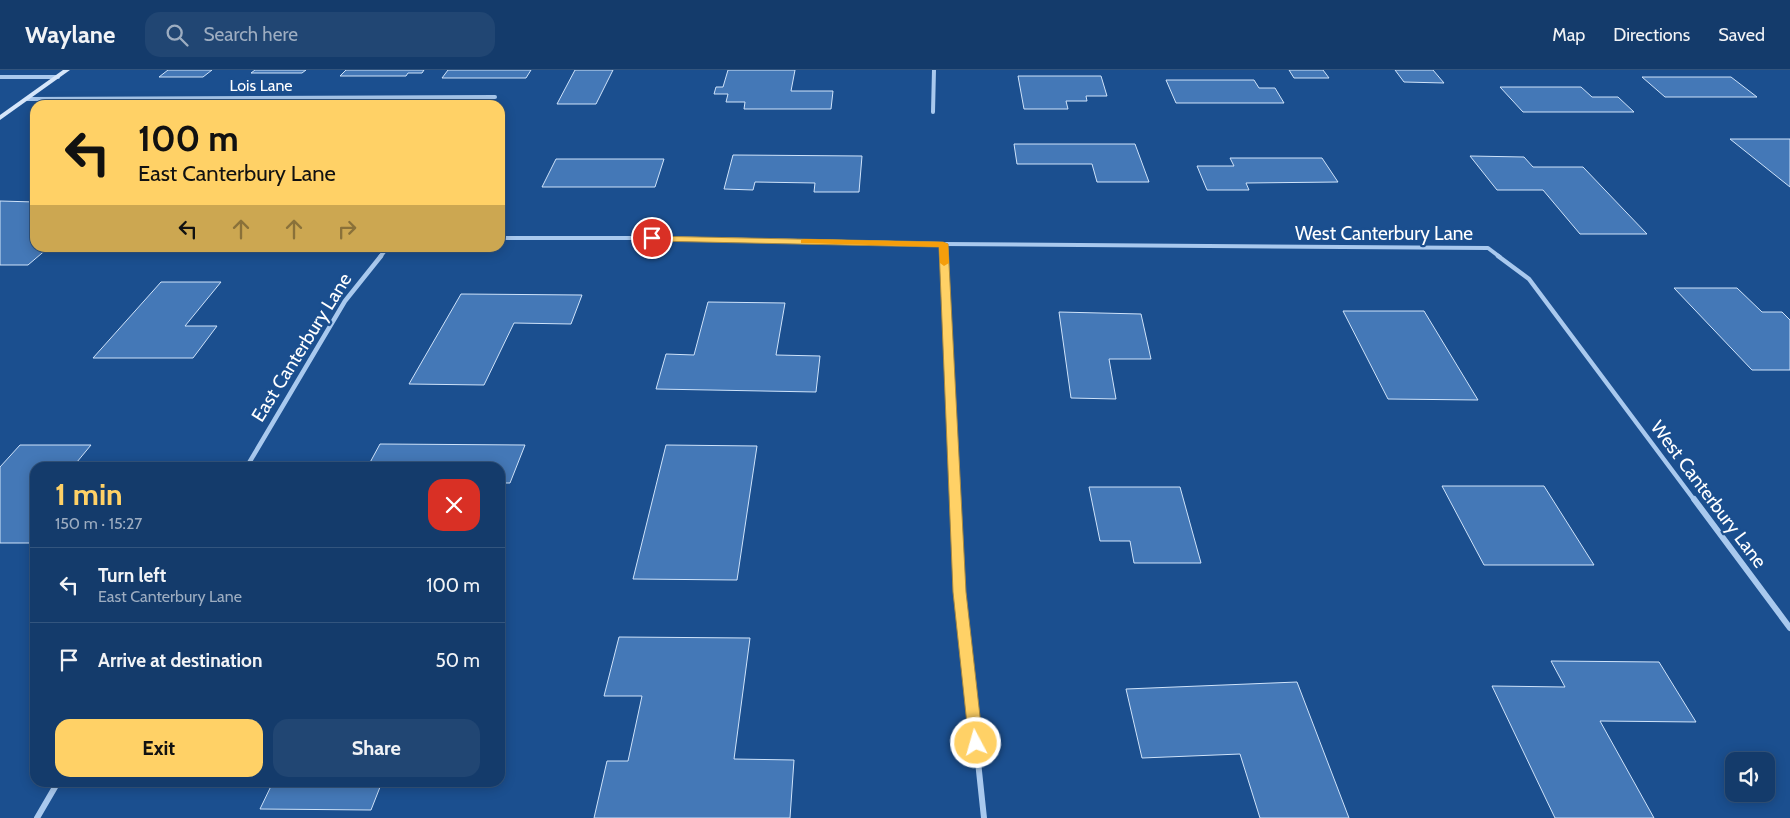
<!DOCTYPE html>
<meta charset="utf-8">
<style>
:root{--surface:#143b6b;--page:#214673;--text:#f1f3f6;--muted:#9dadc1;--line:#33557e;--accent:#ffd166}
body{margin:0;font-family:Cabin,sans-serif;background:var(--page);color:var(--text);height:100vh;display:flex;flex-direction:column;font-size:19px;white-space:nowrap}
*{box-sizing:border-box;margin:0}
p{font-size:16px;color:var(--muted)}
.icon{flex:none;width:28px;height:28px;fill:none;stroke:currentColor;stroke-width:2;stroke-linecap:round;stroke-linejoin:round}
.map{position:relative;flex:1;overflow:hidden}
.details{position:absolute;left:30px;top:392px;width:475px;height:325px;display:flex;flex-direction:column;background:var(--surface);border-radius:15px;box-shadow:0 2px 12px #0003,0 0 0 1px var(--line)}
.details>*{flex:none}
.banner{position:absolute;left:30px;top:30px;width:475px;height:152px;border-radius:15px;box-shadow:0 2px 12px #0003,0 0 0 1px var(--line);background:#ffd166;color:#111;overflow:hidden}
.buttons{position:absolute;left:1725px;top:682px;display:grid;gap:10px}
.buttons a{display:grid;place-items:center;width:50px;height:50px;border-radius:10px;background:var(--surface);box-shadow:0 2px 12px #0003,0 0 0 1px var(--line);font-size:25px}
.pin{position:absolute;display:grid;place-items:center;width:42px;height:42px;color:#fff;margin:-21px;border:2px solid #fff;border-radius:50%;box-shadow:0 1px 5px #0007}
.me{position:absolute;width:55px;margin:-28px;rotate:354deg;stroke-linejoin:round;filter:drop-shadow(0 0 4px #0008)}
.turn{display:flex;align-items:center;gap:18px;height:105px;padding:0 25px;font-size:22px}
.turn .icon{width:65px;height:65px;stroke-width:2.5}
.turn b{display:block;font-size:35px;line-height:42px}
.lanes{display:flex;align-items:center;height:48px;padding:0 25px;background:#0003;justify-content:center;gap:25px;direction:ltr}
.lanes .off{opacity:.35}
.round{display:grid;place-items:center;flex:none;width:52px;height:52px;border-radius:15px;background:var(--page)}
.headline{display:flex;align-items:center;justify-content:space-between;height:85px;padding:0 25px}
h1{font-size:30px;font-weight:700;line-height:38px;color:var(--accent)}
.cta{display:flex;gap:10px;margin-top:auto;padding:10px 25px}
.cta a{flex:1;height:58px;border-radius:15px;background:var(--accent);color:#111;font-size:20px;font-weight:700;line-height:58px;text-align:center}
.cta a+a{background:var(--page);color:var(--text)}
ul{padding:0;list-style:none}
li{display:flex;align-items:center;gap:15px;height:75px;padding:0 25px;border-top:1px solid var(--line)}
li div{flex:1}
li b{display:block;font-size:19px}
li em{font-style:normal}
header{display:flex;align-items:center;gap:30px;box-sizing:border-box;height:70px;padding:0 25px;background:var(--surface);border-bottom:1px solid var(--line)}
header strong{font-size:24px}
nav{display:flex;gap:28px;margin-inline-start:auto;font-size:18px}
.search{width:350px;height:45px;background:var(--page);display:flex;align-items:center;gap:12px;box-sizing:border-box;padding:0 18px;border-radius:15px;color:var(--muted);font-size:19px}
.map>svg:first-child{display:block}
</style>
<header>
<strong>Waylane</strong>
<div class="search"><svg class="icon" aria-label="search" viewBox="0 0 24 24"><circle cx="10" cy="10" r="6"/><path d="M15 15l6 6"/></svg>Search here</div>
<nav><a>Map</a><a>Directions</a><a>Saved</a></nav>
</header>
<div class="map">
<svg width="1790" height="748" viewBox="0 0 1790 748">
<rect width="100%" height="100%" fill="#1b4f8f"/>
<g fill="#4478b7" stroke="#cfe3fa">
<polygon points="168,0 212,0 203,7 159,7"/>
<polygon points="255,0 306,0 302,3 251,3"/>
<polygon points="346,0 424,0 422,3 408,3 406,6 340,6"/>
<polygon points="448,0 531,0 526,8 442,8"/>
<polygon points="575,0 613,0 596,34 557,34"/>
<polygon points="728,0 795,0 791,21 833,21 831,39 744,39 745,32 726,32 728,24 714,24 716,17 723,17"/>
<polygon points="1289,0 1323,0 1329,8 1294,8"/>
<polygon points="1395,0 1433,0 1444,13 1404,12"/>
<polygon points="1018,6 1101,6 1107,26 1086,26 1087,31 1066,31 1068,39 1024,39"/>
<polygon points="1642,7 1731,7 1757,27 1665,27"/>
<polygon points="1166,10 1254,10 1259,18 1275,18 1284,33 1176,33"/>
<polygon points="1500,17 1581,17 1592,27 1618,27 1634,42 1523,42"/>
<polygon points="1730,69 1790,69 1790,117"/>
<polygon points="1014,74 1135,74 1149,112 1097,112 1092,94 1017,94"/>
<polygon points="733,85 862,86 859,122 814,122 815,113 755,112 753,120 724,119"/>
<polygon points="1470,86 1524,87 1533,97 1583,97 1647,164 1580,164 1543,120 1497,120"/>
<polygon points="1230,88 1322,88 1338,112 1246,113 1249,120 1207,120 1197,96 1234,96"/>
<polygon points="556,89 664,89 655,117 542,117"/>
<polygon points="0,131 35,132 35,178 48,178 28,195 0,195"/>
<polygon points="161,212 221,212 185,256 217,256 193,288 93,288"/>
<polygon points="1674,218 1737,218 1762,242 1782,242 1790,250 1790,300 1752,300"/>
<polygon points="461,224 582,225 571,254 514,253 484,315 409,314"/>
<polygon points="708,232 785,233 776,285 820,286 816,322 656,319 666,284 694,285"/>
<polygon points="1343,241 1424,241 1478,330 1388,329"/>
<polygon points="1059,242 1141,244 1151,289 1109,289 1116,329 1071,328"/>
<polygon points="380,374 525,375 510,413 500,413 500,398 367,398"/>
<polygon points="20,375 91,375 72,398 35,398 35,473 0,473 0,397"/>
<polygon points="666,375 757,376 737,510 633,509"/>
<polygon points="1442,416 1544,416 1594,495 1484,495"/>
<polygon points="1089,417 1180,417 1201,493 1134,493 1130,471 1100,471"/>
<polygon points="619,567 750,568 734,689 794,690 790,748 594,748 607,691 628,691 642,626 604,626"/>
<polygon points="1551,591 1659,592 1696,652 1600,651 1654,748 1555,748 1492,616 1565,617"/>
<polygon points="1297,612 1349,748 1260,748 1240,684 1142,688 1126,619"/>
<polygon points="273,712 382,712 371,740 260,739"/>
</g>
<g fill="none" stroke-linecap="round" stroke-linejoin="round">
<g stroke="#a9c9ee" stroke-width="4">
<polyline points="0,7 58,7"/>
<polyline points="27,29 495,27"/>
<polyline points="933,42 934,0"/>
<polyline points="500,168 652,168 943,174 1488,178 1500,187"/>
<polyline points="943,174 944,187"/>
<polyline points="380,187 387,178"/>
</g>
<g stroke="#a9c9ee" stroke-width="4.5">
<polyline points="944,186 956,431"/>
<polyline points="1498,186 1529,209 1695,431"/>
<polyline points="246,398 345,231 381,186"/>
</g>
<g stroke="#a9c9ee" stroke-width="6">
<polyline points="955,429 960,522 984,748"/>
<polyline points="1694,429 1790,558"/>
<polyline points="37,748 58,712"/>
</g>
<polygon fill="#d6e6fa" fill-rule="evenodd" points="63,0 70,0 0,50 0,45"/>
</g>
<polygon fill="#ffd166" stroke="#a68842" points="648,166 943,172 948,174 966,522 983,673 981,677 976,679 971,677 969,673 953,522 939,177 652,171 648,170"/>
<polygon fill="#f59e0b" points="804,169 943,172 948,174 949,193 944,196 940,193 939,177 801,173 801,170"/>
<g text-anchor="middle" stroke-width="4.5" stroke-linejoin="round" paint-order="stroke">
<g font-size="16" fill="#fff" stroke="#1b4f8f">
<text x="261" y="21">Lois Lane</text>
</g>
<g font-size="19" fill="#fff" stroke="#1b4f8f">
<text x="1384" y="170">West Canterbury Lane</text>
<text transform="translate(301 277) rotate(-58)" y="7">East Canterbury Lane</text>
<text transform="translate(1709 424) rotate(53)" y="7">West Canterbury Lane</text>
</g>
</g>
</svg>
<div class="buttons">
<a><svg class="icon" aria-label="sound" viewBox="0 0 24 24"><path d="M4 9h4l5-4v14l-5-4H4zM17 9q2 3 0 6"/></svg></a>
</div>
<div class="pin" style="left:652px;top:168px;background:#d93025"><svg class="icon" aria-label="arrive" viewBox="0 0 24 24"><path d="M6 21V4h12l-3 4 3 4H6"/></svg></div>
<svg class="me" style="left:976px;top:673px" viewBox="-20 -20 40 40"><circle r="17" fill="#ffd166" stroke="#fff" stroke-width="3"/><path d="M0-11L8 9 0 5-8 9z" fill="#fff"/></svg>
<div class="banner">
<div class="turn"><svg class="icon" aria-label="left" viewBox="0 0 24 24"><path d="M17 20v-9H6M10 6l-5 5 5 5"/></svg><div><b>100 m</b>East Canterbury Lane</div></div>
<div class="lanes"><svg class="icon" aria-label="left" viewBox="0 0 24 24"><path d="M17 20v-9H6M10 6l-5 5 5 5"/></svg><svg class="icon off" aria-label="ahead" viewBox="0 0 24 24"><path d="M12 20V5M6 11l6-6 6 6"/></svg><svg class="icon off" aria-label="ahead" viewBox="0 0 24 24"><path d="M12 20V5M6 11l6-6 6 6"/></svg><svg class="icon off" aria-label="right" viewBox="0 0 24 24"><path d="M7 20v-9h11M14 6l5 5-5 5"/></svg></div>
</div>
<section class="details">
<div class="headline"><div><h1>1 min</h1><p>150 m · 15:27</p></div><a class="round" style="background:#d93025;color:#fff"><svg class="icon" aria-label="close" viewBox="0 0 24 24"><path d="M6 6l12 12M18 6L6 18"/></svg></a></div>
<ul>
<li><svg class="icon" aria-label="left" viewBox="0 0 24 24"><path d="M17 20v-9H6M10 6l-5 5 5 5"/></svg><div><b>Turn left</b><p>East Canterbury Lane</p></div><em>100 m</em></li>
<li><svg class="icon" aria-label="arrive" viewBox="0 0 24 24"><path d="M6 21V4h12l-3 4 3 4H6"/></svg><div><b>Arrive at destination</b></div><em>50 m</em></li>
</ul>
<div class="cta"><a>Exit</a><a>Share</a></div>
</section>
</div>
